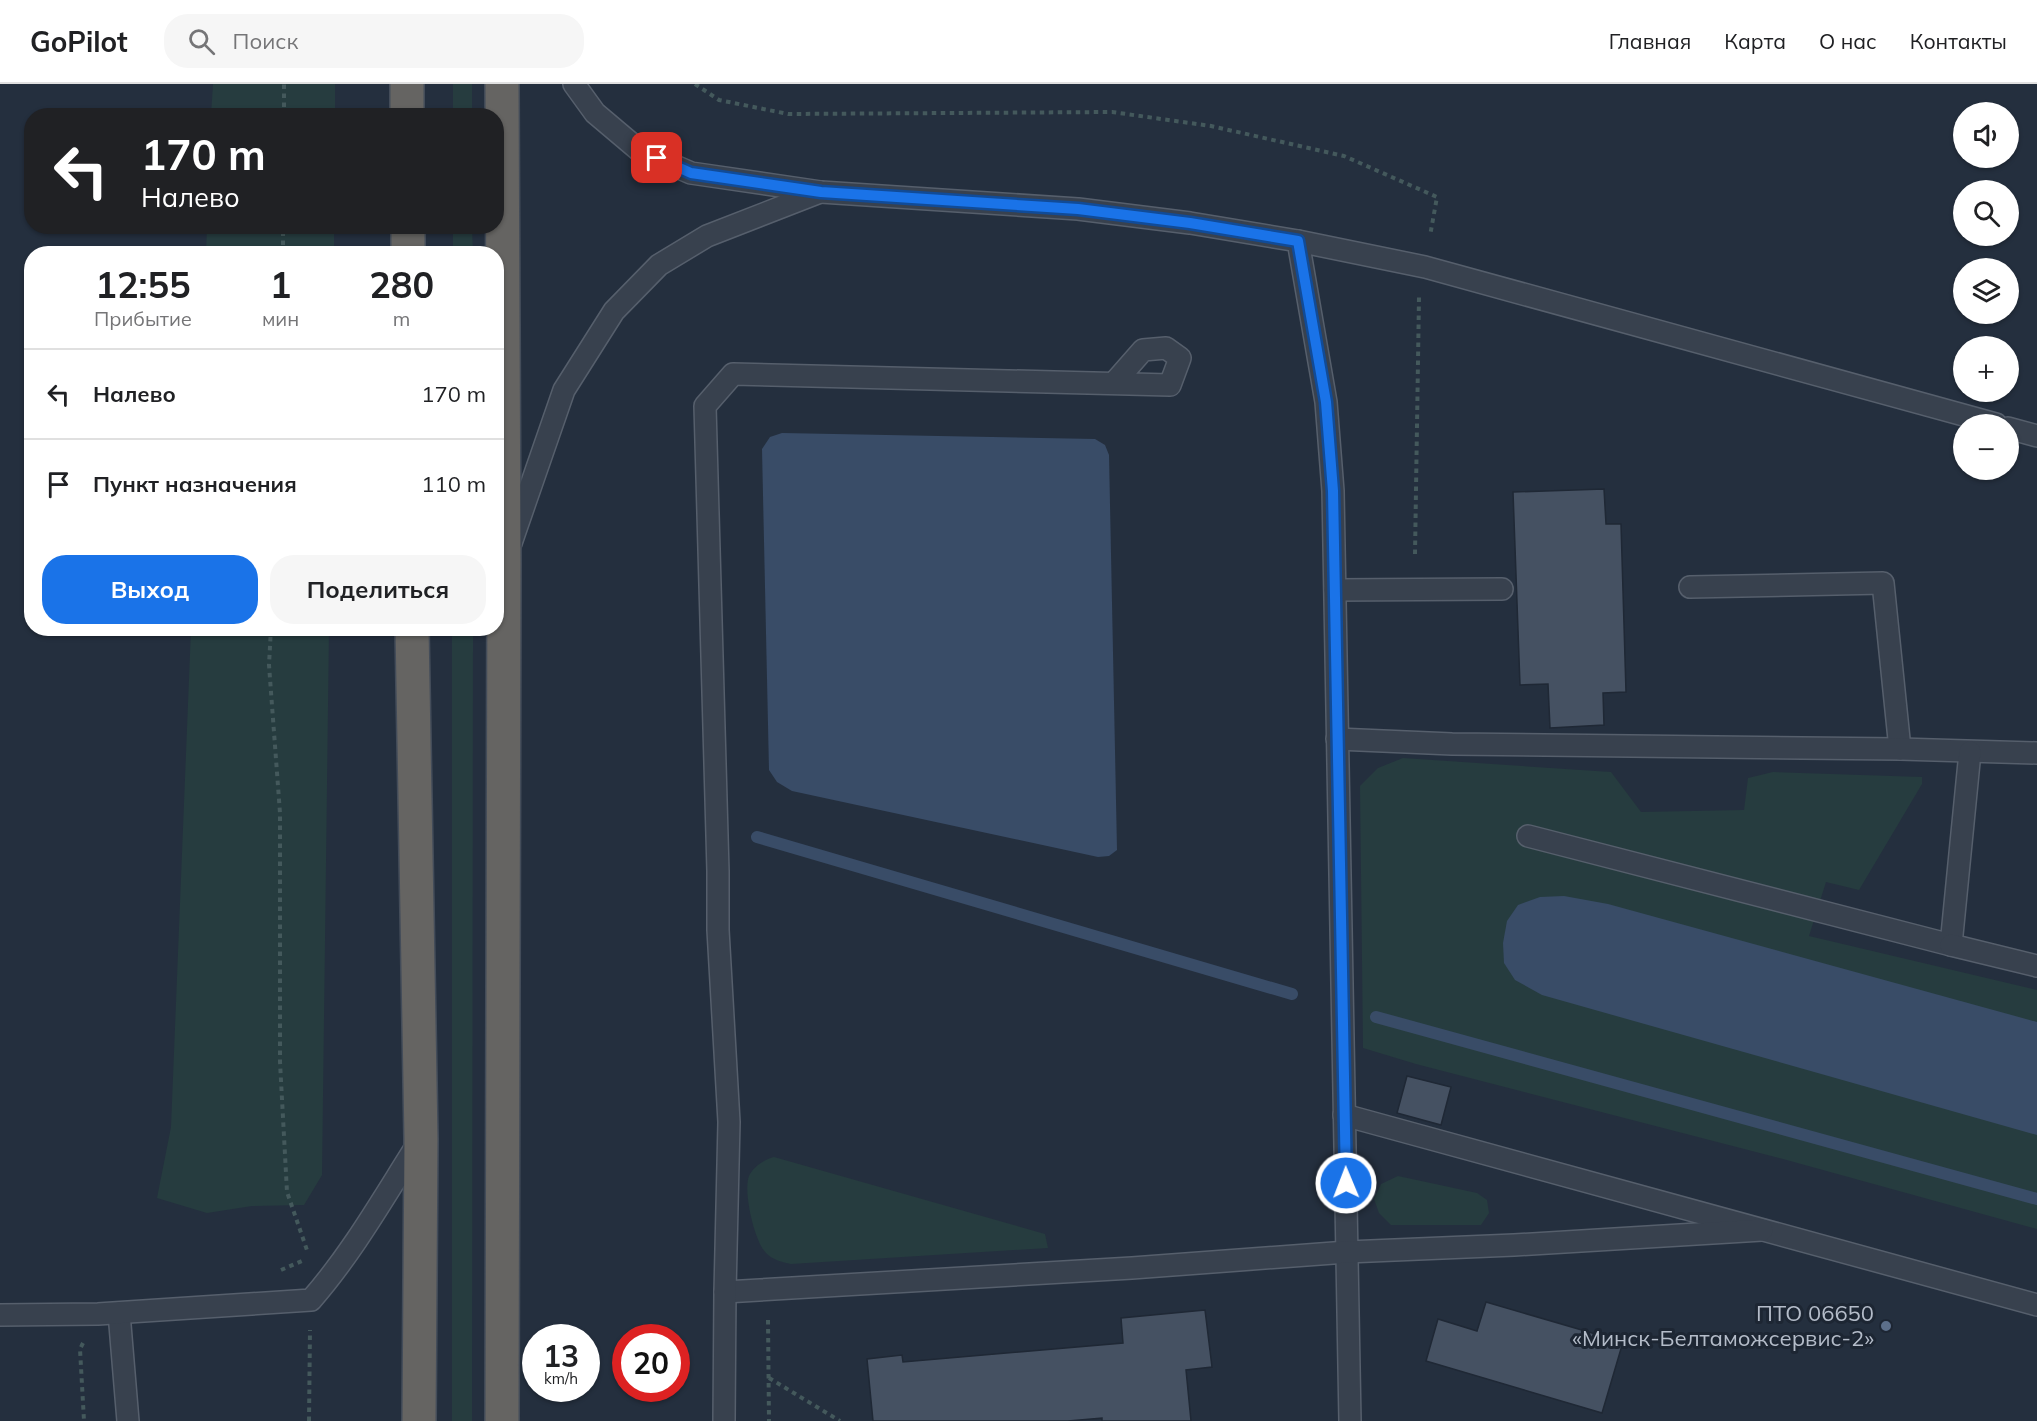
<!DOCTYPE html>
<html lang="ru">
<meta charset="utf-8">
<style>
:root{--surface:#fff;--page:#f6f6f6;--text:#202124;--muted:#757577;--line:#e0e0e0;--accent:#1a73e8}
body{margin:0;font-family:Mulish,sans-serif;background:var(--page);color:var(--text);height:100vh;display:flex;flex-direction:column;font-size:22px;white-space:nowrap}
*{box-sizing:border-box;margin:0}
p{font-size:20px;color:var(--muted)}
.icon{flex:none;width:33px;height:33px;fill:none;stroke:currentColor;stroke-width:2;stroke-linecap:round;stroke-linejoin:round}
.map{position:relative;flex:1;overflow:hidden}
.details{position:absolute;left:24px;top:162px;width:480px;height:390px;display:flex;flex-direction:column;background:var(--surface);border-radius:24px;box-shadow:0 2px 4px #0004}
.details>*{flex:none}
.banner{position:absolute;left:24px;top:24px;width:480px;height:126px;border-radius:24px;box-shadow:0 2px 4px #0004;background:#202124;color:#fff;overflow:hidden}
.buttons{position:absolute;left:1953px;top:18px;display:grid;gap:12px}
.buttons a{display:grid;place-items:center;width:66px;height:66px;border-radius:50%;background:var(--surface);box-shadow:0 2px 4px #0004;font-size:30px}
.speed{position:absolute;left:522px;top:1240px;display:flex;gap:12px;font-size:30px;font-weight:700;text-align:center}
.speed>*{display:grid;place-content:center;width:78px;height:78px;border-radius:50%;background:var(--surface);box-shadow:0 2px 4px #0004;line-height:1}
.speed small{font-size:15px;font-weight:400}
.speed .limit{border:9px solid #d22;background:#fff;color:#111}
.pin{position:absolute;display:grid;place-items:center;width:51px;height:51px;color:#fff;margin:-26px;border-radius:12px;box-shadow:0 3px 9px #0006}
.me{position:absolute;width:66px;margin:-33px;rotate:359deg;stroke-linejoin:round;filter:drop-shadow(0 0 4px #0008)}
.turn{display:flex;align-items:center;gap:21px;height:126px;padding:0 18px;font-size:27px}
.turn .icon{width:78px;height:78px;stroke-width:2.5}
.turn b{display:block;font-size:42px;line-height:51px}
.eta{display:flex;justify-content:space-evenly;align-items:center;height:102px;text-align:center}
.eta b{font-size:36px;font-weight:700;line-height:42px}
.cta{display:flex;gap:12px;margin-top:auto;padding:12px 18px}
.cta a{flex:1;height:69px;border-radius:24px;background:var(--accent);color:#fff;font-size:24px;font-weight:700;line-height:69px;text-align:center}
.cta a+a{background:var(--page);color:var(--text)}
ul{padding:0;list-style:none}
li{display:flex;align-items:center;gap:18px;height:90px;padding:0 18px;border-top:2px solid var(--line)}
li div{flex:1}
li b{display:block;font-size:22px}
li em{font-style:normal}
header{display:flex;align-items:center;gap:36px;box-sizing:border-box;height:84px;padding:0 30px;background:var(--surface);border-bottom:2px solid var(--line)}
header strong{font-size:28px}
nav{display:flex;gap:33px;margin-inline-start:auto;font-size:21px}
.search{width:420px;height:54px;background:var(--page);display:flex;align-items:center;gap:15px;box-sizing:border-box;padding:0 21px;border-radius:24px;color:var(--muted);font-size:22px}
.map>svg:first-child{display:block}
</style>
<header>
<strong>GoPilot</strong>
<div class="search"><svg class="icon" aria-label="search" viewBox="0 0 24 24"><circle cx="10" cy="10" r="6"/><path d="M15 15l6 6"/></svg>Поиск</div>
<nav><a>Главная</a><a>Карта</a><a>О нас</a><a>Контакты</a></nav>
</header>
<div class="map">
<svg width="2037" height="1337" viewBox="0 0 2037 1337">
<rect width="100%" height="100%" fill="#242f3e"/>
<g fill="#263c3f">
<polygon points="213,0 335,0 335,31 211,31"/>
<rect x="453" y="0" width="19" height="31"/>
<polygon points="207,143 334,143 334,169 206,169"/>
<polygon points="453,143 472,143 473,169 453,169"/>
<polygon points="473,544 472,1337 452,1337 452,545"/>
<polygon points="191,545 329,545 322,1091 304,1121 252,1122 207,1129 157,1114 171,1043"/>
<polygon points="1403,674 1611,688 1641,728 1744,726 1748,694 1773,688 1922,693 1922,700 1859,806 1826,798 1809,852 2037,906 2037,1145 1783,1075 1416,980 1363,964 1360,702 1378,684"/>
<path d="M774 1073 1045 1150 1048 1164 791 1180C782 1178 773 1176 766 1169 754 1157 743 1107 749 1092 753 1083 765 1075 774 1073Z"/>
<polygon points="1398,1092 1477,1109 1487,1116 1489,1129 1481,1141 1391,1141 1379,1129 1374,1115 1381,1100"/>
</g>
<g fill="#394c67">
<polygon points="782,349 1095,355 1105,361 1109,371 1117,766 1109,772 1098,773 792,707 777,698 769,686 762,365 770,353"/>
<polygon points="1564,812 1608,820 2037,938 2037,1051 1542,911 1515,896 1504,879 1503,859 1507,837 1518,821 1540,813"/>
</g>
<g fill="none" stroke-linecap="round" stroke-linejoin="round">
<g stroke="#394c67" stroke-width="12">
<polyline points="757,753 1292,910"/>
<polyline points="1376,933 2037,1115"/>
</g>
</g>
<g fill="#455162" stroke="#1f2835" stroke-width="1.5">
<polygon points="1604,405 1606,440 1621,440 1626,608 1603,609 1604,641 1550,644 1548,600 1520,601 1513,408"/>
<polygon points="1407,992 1451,1003 1441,1041 1397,1029"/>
<polygon points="1486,1218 1623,1258 1602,1329 1426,1277 1438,1235 1477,1247"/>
<polygon points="1205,1226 1212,1283 1186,1286 1191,1337 1102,1337 1102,1334 1068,1337 873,1337 867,1275 902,1271 903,1278 1123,1259 1121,1234"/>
</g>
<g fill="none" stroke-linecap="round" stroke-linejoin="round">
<g stroke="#565f6c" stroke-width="24">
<g id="service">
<polyline points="574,0 595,29 640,67 691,89 821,108 1078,125 1190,139 1298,157 1326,318 1333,407 1350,1337"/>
<polyline points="1298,157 1425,183 1996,340"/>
<polyline points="2008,344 2037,352"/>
<polyline points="511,459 564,306 614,227 659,181 707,152 820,108"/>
<polyline points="1690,503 1883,499 1900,665"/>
<polyline points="1335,506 1502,505"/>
<polyline points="1337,655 1452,660 1900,665 2037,669"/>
<polyline points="1528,752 1951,861 1970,668"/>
<polyline points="1951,861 2037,882"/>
<polyline points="1344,1031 2037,1221"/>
<polyline points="725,1208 1132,1184 1347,1168 1514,1161 1762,1146"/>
<polyline points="119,1229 128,1337"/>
<path d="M0 1231 98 1230 311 1216C353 1168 385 1111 419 1058"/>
<polyline points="724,1337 725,1208 729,1038 718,846 718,787 705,322 733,290 1170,301 1180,274 1166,264 1143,266 1114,299"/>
</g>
</g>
<g stroke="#434c59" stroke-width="36">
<g id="trunk">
<polyline points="407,0 407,32"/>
<polyline points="502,0 504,479 502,1337"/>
<polyline points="408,142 408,170"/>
<polyline points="412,544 421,1055 419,1337"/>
</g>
</g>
<g stroke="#44595c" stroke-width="4" stroke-dasharray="4.5 4.5" stroke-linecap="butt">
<polyline points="695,0 719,16 788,30 1112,28 1211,42 1344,72 1437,113 1430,152"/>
<polyline points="284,32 284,0"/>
<polyline points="283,170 283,142"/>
<polyline points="1415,470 1419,213"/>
<polyline points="271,544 269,581 280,729 280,978 287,1108 308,1169"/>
<polyline points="281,1186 302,1177"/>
<polyline points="768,1236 769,1337"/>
<polyline points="83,1259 80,1265 84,1337"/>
<polyline points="769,1294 840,1337"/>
<polyline points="309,1337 310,1246"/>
</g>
<use href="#service" stroke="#38414e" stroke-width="21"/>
<use href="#trunk" stroke="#656462" stroke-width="33"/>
</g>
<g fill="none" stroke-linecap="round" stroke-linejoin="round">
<g stroke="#114b97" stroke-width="15">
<polyline id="route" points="657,74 691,89 821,108 1078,125 1190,139 1298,157 1326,318 1333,407 1346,1099"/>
</g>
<use href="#route" stroke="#1a73e8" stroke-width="10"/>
</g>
<circle fill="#5c6f8a" stroke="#1d2633" stroke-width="2" cx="1886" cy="1242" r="6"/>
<g text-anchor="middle" stroke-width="6" stroke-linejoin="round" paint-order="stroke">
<g font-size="22" fill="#b4bcc9" stroke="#1d2633" text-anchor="end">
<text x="1874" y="1237">ПТО 06650<tspan x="1874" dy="25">«Минск-Белтаможсервис-2»</tspan></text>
</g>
</g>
</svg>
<div class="buttons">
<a><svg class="icon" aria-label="sound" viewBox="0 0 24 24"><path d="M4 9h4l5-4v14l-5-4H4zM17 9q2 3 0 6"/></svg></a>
<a><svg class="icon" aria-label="search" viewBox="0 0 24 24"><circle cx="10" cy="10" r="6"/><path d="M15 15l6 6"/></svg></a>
<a><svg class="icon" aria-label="layers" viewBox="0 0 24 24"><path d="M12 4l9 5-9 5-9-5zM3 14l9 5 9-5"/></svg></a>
<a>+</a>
<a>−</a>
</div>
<div class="speed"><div>13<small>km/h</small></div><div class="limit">20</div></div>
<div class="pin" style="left:657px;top:74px;background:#d93025"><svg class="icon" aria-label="arrive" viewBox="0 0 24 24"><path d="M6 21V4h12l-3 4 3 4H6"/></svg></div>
<svg class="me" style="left:1346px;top:1099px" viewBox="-20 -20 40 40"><circle r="17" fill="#1a73e8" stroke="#fff" stroke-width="3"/><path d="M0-11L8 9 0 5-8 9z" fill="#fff"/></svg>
<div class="banner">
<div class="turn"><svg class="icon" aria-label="left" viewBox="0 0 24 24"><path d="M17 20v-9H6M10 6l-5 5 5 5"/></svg><div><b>170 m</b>Налево</div></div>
</div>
<section class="details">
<div class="eta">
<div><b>12:55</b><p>Прибытие</p></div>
<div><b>1</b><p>мин</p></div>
<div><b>280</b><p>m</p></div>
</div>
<ul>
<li><svg class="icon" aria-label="left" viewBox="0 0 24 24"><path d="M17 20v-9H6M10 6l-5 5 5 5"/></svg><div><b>Налево</b></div><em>170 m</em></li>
<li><svg class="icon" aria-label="arrive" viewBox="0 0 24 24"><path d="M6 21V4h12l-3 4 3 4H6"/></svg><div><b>Пункт назначения</b></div><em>110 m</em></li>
</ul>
<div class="cta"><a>Выход</a><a>Поделиться</a></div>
</section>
</div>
